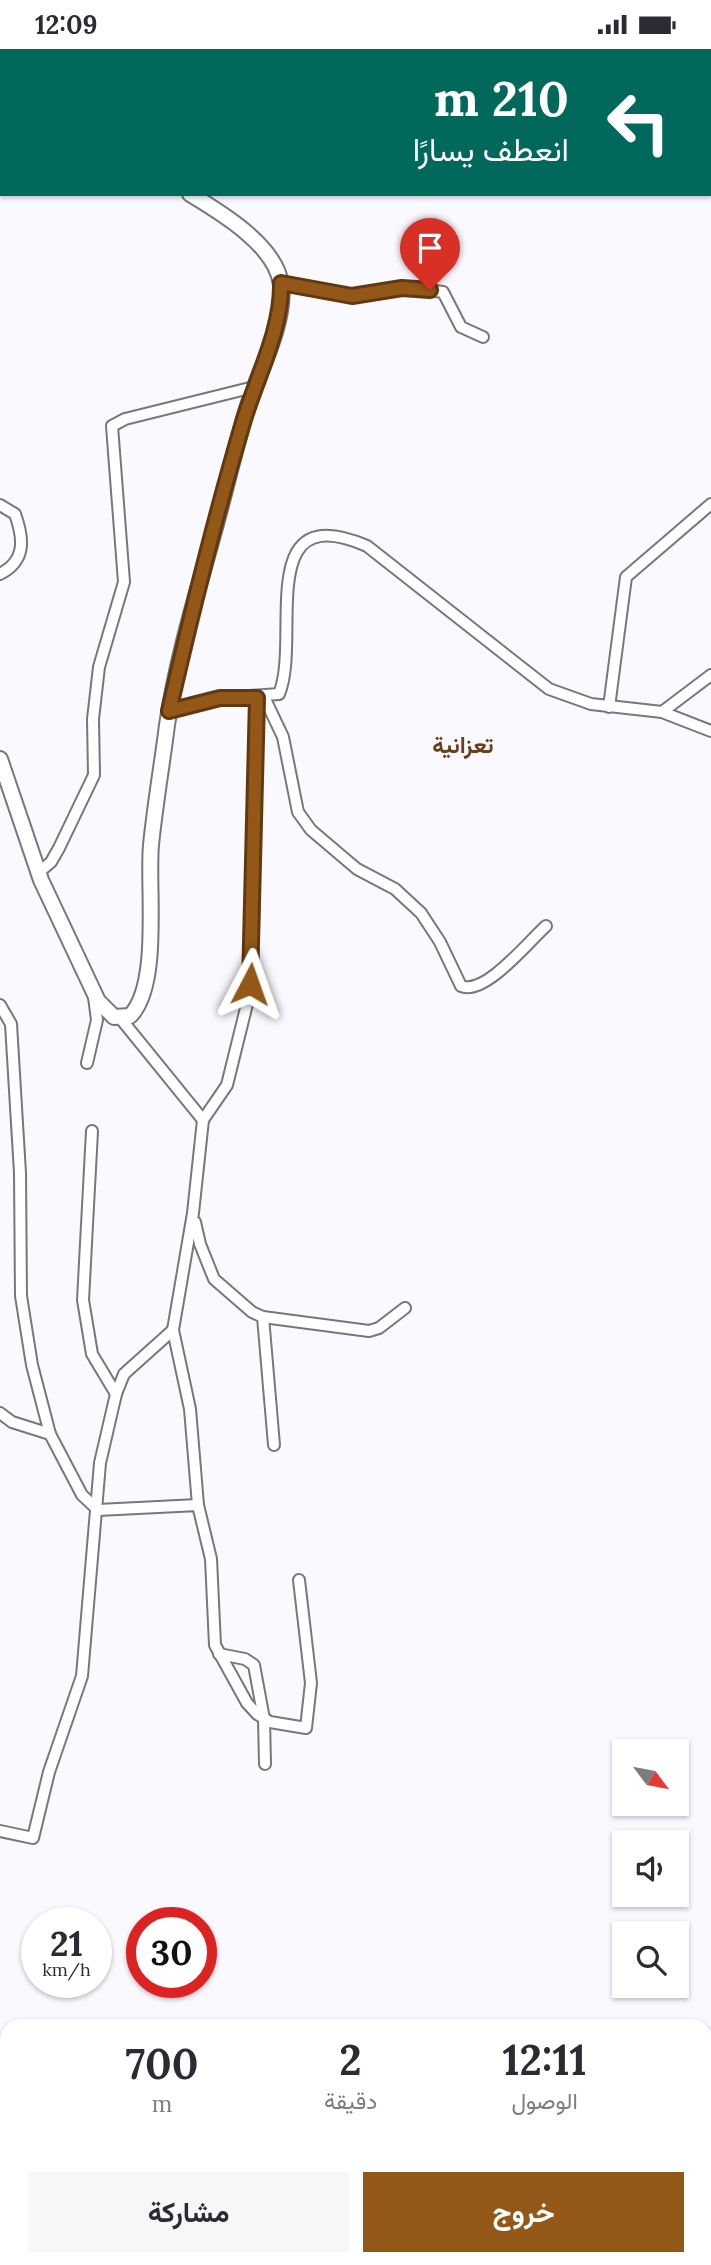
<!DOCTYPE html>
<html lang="ar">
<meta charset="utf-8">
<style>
:root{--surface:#fff;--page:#f7f7f7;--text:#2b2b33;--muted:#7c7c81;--accent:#935817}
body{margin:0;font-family:Lora,Vazirmatn,serif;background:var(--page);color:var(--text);direction:rtl;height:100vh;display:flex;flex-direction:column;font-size:26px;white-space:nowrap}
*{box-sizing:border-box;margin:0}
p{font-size:23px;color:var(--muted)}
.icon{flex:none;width:38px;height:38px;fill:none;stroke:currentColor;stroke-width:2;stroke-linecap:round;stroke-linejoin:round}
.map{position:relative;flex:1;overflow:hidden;direction:ltr}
.panel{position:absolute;left:0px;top:1970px;width:712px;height:247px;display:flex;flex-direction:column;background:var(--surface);border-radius:21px 21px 0 0;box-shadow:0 2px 5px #0004;direction:rtl}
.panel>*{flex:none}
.banner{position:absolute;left:0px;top:0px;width:712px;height:147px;box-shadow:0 2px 5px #0004;direction:rtl;background:#00695c;color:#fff;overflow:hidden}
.needle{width:46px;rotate:122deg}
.buttons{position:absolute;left:612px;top:1690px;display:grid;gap:14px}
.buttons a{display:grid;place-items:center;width:77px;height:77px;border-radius:0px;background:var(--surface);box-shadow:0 2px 5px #0004;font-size:35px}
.speed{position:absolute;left:21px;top:1858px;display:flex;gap:14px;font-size:35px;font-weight:700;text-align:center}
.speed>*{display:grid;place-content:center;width:91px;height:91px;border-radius:50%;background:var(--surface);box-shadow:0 2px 5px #0004;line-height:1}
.speed small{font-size:18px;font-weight:400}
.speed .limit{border:10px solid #d22;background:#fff;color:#111}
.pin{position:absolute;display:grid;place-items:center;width:60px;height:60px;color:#fff;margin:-72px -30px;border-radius:50% 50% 50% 0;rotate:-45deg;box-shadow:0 0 7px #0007}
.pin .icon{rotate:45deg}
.me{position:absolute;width:77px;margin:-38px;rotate:4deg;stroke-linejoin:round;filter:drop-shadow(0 0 5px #0008)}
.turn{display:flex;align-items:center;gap:24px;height:147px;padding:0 28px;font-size:32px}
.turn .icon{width:91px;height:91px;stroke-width:2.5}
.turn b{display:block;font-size:49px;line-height:60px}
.eta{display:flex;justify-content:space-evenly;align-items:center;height:119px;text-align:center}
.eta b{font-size:42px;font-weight:700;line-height:49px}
.action{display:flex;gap:14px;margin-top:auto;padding:14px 28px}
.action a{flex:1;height:80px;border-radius:0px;background:var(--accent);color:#fff;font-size:28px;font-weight:700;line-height:80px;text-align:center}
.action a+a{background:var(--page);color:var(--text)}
.status{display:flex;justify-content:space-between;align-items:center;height:49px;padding:0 35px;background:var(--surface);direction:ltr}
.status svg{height:19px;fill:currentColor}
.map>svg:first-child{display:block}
</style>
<div class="status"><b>12:09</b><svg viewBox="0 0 49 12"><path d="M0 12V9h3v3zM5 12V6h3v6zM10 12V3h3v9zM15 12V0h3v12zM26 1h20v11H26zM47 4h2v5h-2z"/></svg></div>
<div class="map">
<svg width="711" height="2216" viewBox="0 0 711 2216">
<rect width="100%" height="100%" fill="#f9f9ff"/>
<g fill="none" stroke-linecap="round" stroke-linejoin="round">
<polyline stroke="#9595b0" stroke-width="2.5" points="705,2020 711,2019"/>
<g stroke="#76777f" stroke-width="14">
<g id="street">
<polyline points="185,2 186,0"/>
<polyline points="0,11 2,11"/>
<polyline points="281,234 352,247 412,239 443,243 461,278 483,288"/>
<path d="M0 456 15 465C24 490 26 512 0 525"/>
<path d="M264 648 283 688 298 763 311 781 357 820 395 840 421 864 440 893 461 937C485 947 528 893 546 877"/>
<polyline points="609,658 626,528 711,455"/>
<path d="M169 662 220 649 279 645C302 590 252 447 367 497L549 640 591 655 662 663 711 682"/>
<polyline points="662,663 711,626"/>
<polyline points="38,824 51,813 59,799 94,726 93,670 99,618 124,533 112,377 125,370 254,338"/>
<polyline points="0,956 11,975 20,1124 21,1247 32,1316 50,1385"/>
<polyline points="121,970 203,1071"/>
<polyline points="87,1014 97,971 94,948"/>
<polyline points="92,1082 83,1251 92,1305 116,1345 124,1325 173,1281"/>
<polyline points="195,1173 200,1195 214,1230 252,1263 263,1268 369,1282 379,1279 405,1259"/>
<polyline points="263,1268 274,1396"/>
<polyline points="0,1364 12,1373 50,1385 82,1446 98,1461 198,1456 211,1510 215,1596 247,1654 257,1665 270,1673 306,1679 311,1634 299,1531"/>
<polyline points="198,1456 190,1360 173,1281 193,1164 203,1071 227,1036 248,951 253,880 257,649"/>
<polyline points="219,1605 245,1610 254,1616 264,1670 265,1715"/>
<polyline points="0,1782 33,1789 49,1723 82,1627 100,1414 116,1345"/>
<polyline points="0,2188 7,2188"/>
<polyline points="34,2210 36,2216"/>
<polyline points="276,2210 276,2216"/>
<polyline points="431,2216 433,2210"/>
</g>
</g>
<g stroke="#76777f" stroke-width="18">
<g id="secondary">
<polyline points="243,2 244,0"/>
<path d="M0 710 41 831 98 952 114 968 130 967C161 936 147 838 151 796 155 756 162 716 167 676 177 608 198 541 216 475 226 438 235 400 246 363 257 326 286 274 281 236 277 197 220 163 190 145"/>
</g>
</g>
<use href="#street" stroke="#fff" stroke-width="10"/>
<use href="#secondary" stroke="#fff" stroke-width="14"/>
</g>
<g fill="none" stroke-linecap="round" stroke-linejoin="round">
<g stroke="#60390f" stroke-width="18">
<path id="route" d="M250 935 257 649H220L169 662C191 566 214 472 242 377 255 331 282 283 281 234L352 247 402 239 430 241"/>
</g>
<use href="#route" stroke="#935817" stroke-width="12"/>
</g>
<g text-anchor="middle" stroke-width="7" stroke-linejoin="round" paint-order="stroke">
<g font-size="23" font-weight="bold" fill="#694015" stroke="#f9f9ff">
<text x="463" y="704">تعزانية</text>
</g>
</g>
</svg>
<div class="buttons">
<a><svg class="needle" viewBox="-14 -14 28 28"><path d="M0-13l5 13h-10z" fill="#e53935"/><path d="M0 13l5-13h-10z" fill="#7c7c81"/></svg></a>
<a><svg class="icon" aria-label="sound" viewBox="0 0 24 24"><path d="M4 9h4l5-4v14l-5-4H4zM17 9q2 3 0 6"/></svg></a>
<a><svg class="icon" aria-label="search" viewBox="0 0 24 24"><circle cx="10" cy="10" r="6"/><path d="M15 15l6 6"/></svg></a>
</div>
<div class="speed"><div>21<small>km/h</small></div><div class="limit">30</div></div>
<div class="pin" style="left:430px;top:241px;background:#d93025"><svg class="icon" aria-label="arrive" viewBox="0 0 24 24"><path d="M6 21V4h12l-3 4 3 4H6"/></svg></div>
<svg class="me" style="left:250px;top:935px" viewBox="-20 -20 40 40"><path d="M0-17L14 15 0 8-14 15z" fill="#935817" stroke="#fff" stroke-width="4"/></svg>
<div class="banner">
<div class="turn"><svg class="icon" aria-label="left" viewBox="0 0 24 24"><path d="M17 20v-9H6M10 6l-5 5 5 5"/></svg><div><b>210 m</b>انعطف يسارًا</div></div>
</div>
<section class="panel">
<div class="eta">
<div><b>12:11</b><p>الوصول</p></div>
<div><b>2</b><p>دقيقة</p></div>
<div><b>700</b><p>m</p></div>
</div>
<div class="action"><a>خروج</a><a>مشاركة</a></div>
</section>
</div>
